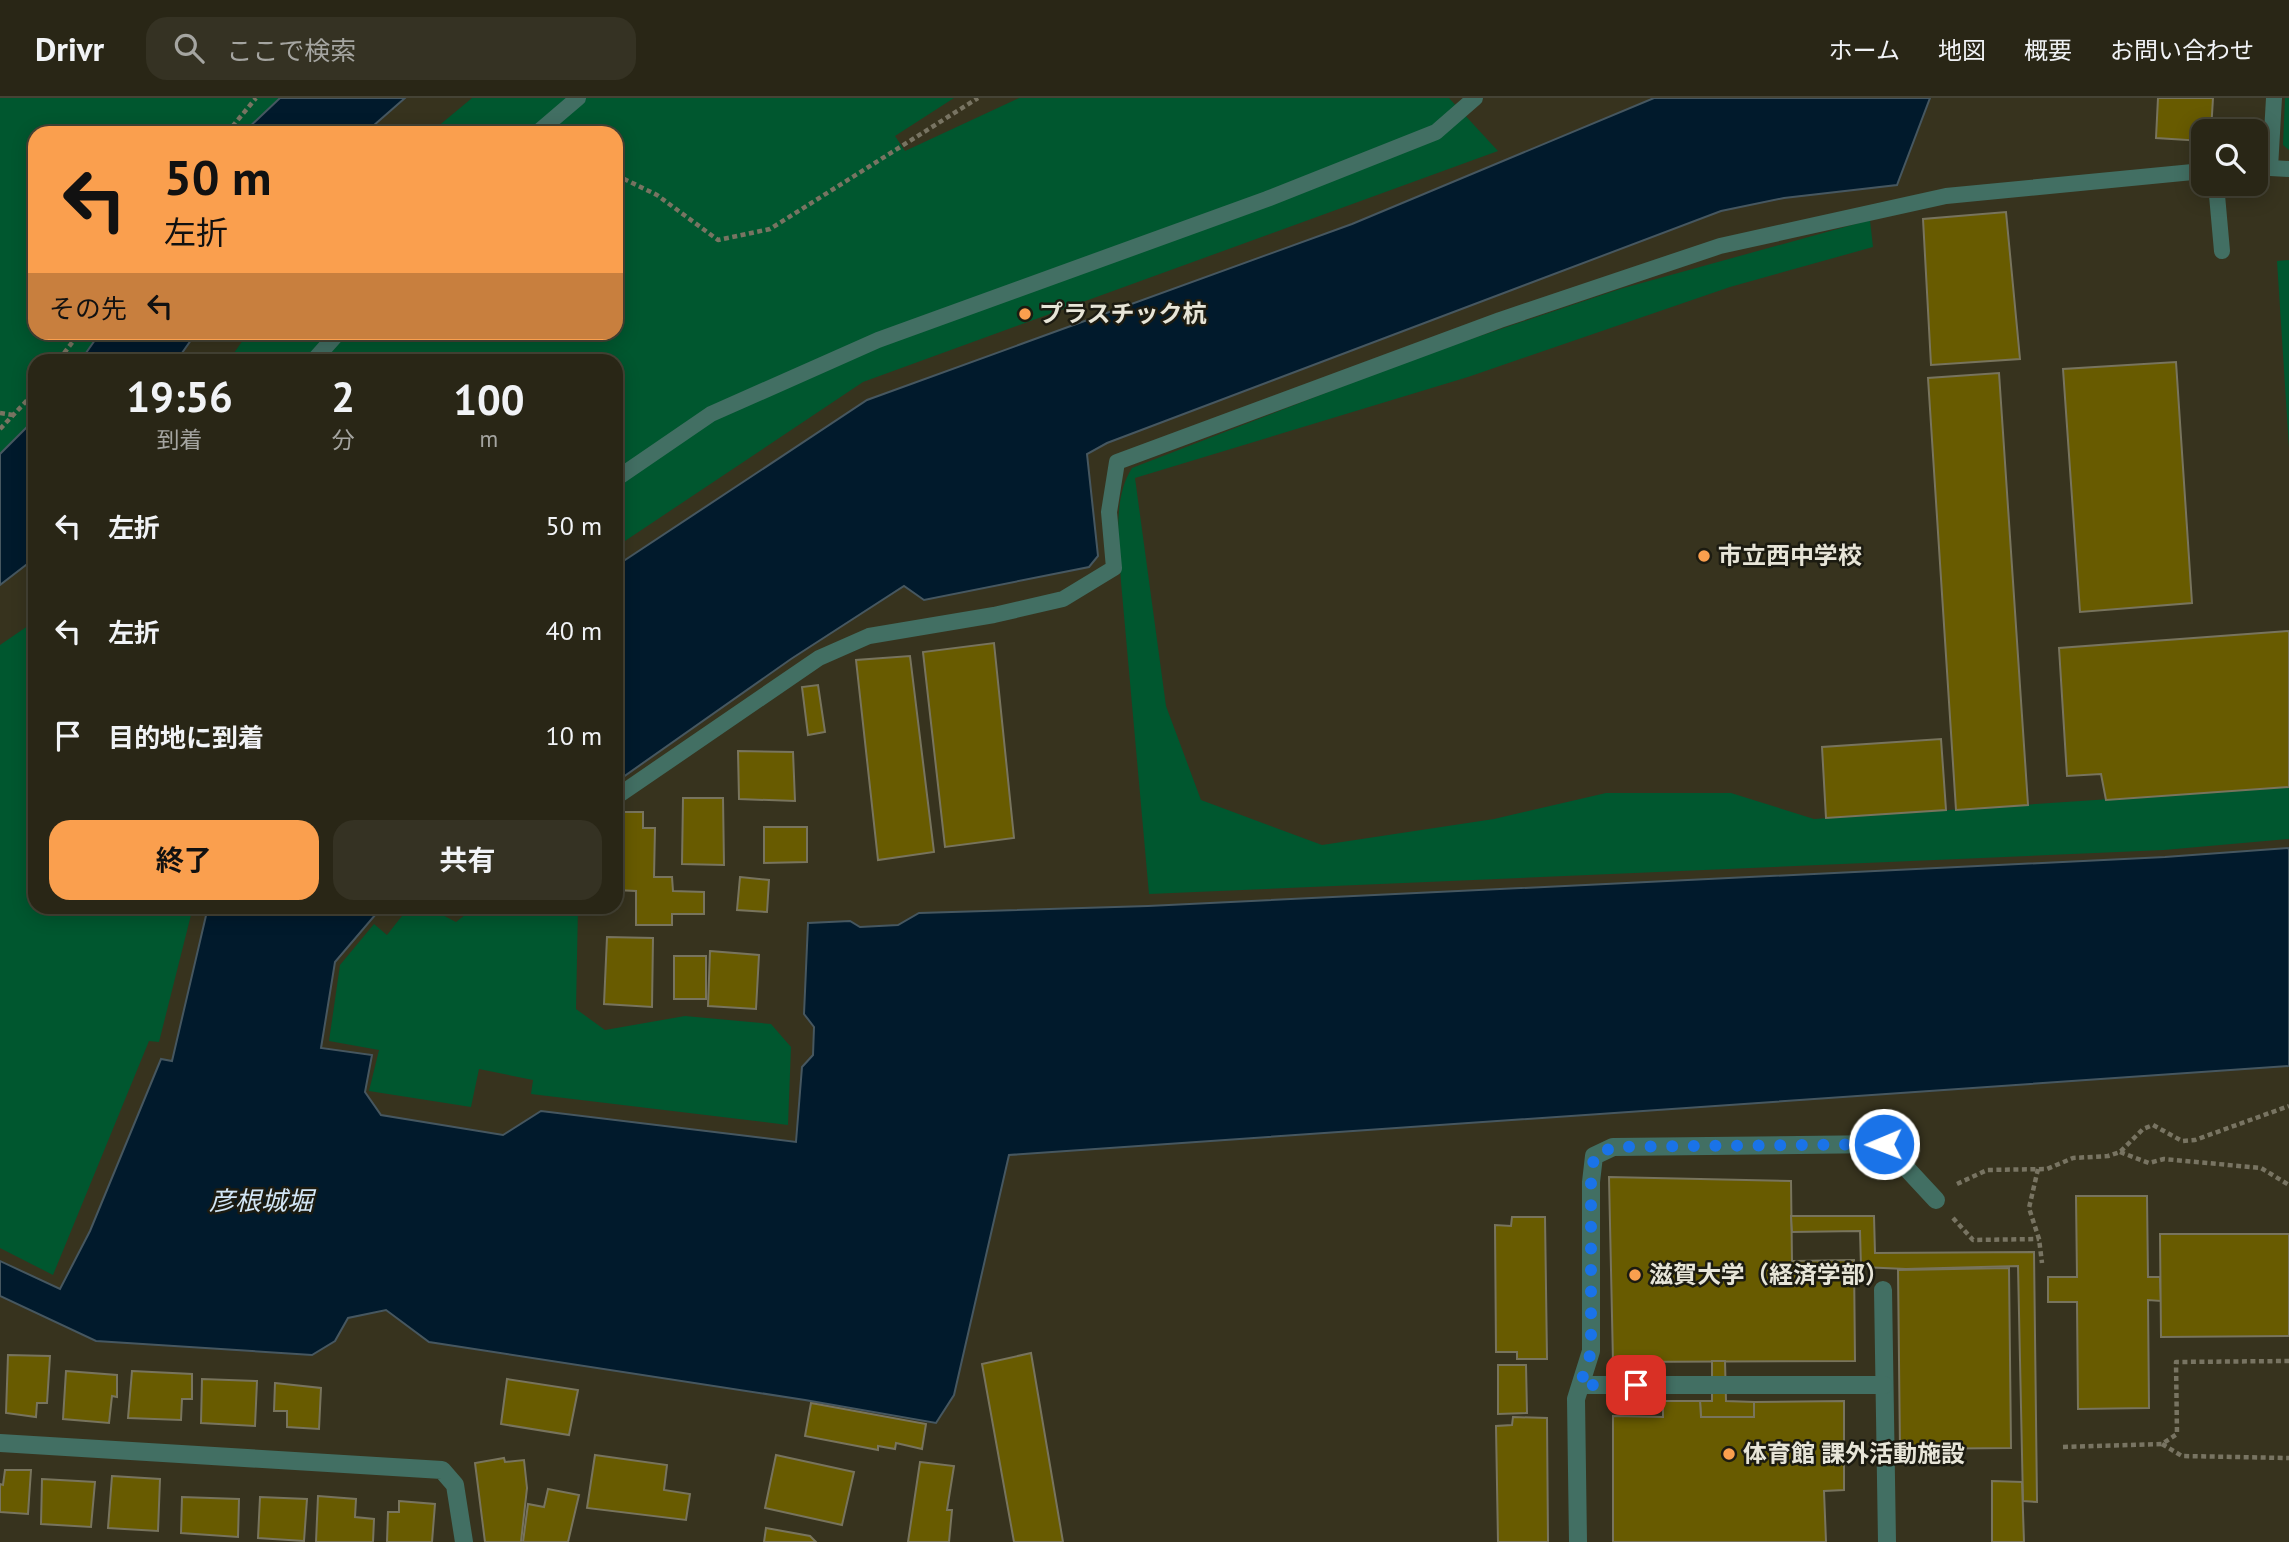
<!DOCTYPE html>
<html lang="ja">
<meta charset="utf-8">
<style>
:root{--surface:#292616;--page:#353223;--text:#f1f3f6;--muted:#a5a5a1;--line:#454335;--accent:#fa9f4e}
body{margin:0;font-family:"PT Sans","Noto Sans JP",sans-serif;background:var(--page);color:var(--text);height:100vh;display:flex;flex-direction:column;font-size:26px;white-space:nowrap}
*{box-sizing:border-box;margin:0}
p{font-size:23px;color:var(--muted)}
.icon{flex:none;width:38px;height:38px;fill:none;stroke:currentColor;stroke-width:2;stroke-linecap:round;stroke-linejoin:round}
.map{position:relative;flex:1;overflow:hidden}
.side{position:absolute;left:28px;top:256px;width:595px;height:560px;display:flex;flex-direction:column;background:var(--surface);border-radius:21px;box-shadow:0 4px 18px #0003,0 0 0 2px var(--line)}
.side>*{flex:none}
.hud{position:absolute;left:28px;top:28px;width:595px;height:214px;border-radius:21px;box-shadow:0 4px 18px #0003,0 0 0 2px var(--line);background:#fa9f4e;color:#111;overflow:hidden}
.buttons{position:absolute;left:2191px;top:21px;display:grid;gap:14px}
.buttons a{display:grid;place-items:center;width:77px;height:77px;border-radius:14px;background:var(--surface);box-shadow:0 4px 18px #0003,0 0 0 2px var(--line);font-size:35px}
.pin{position:absolute;display:grid;place-items:center;width:60px;height:60px;color:#fff;margin:-30px;border-radius:14px;box-shadow:0 4px 10px #0006}
.me{position:absolute;width:77px;margin:-38px;rotate:269deg;stroke-linejoin:round;filter:drop-shadow(0 0 5px #0008)}
.turn{display:flex;align-items:center;gap:24px;height:147px;padding:0 21px;font-size:32px}
.turn .icon{width:91px;height:91px;stroke-width:2.5}
.turn b{display:block;font-size:49px;line-height:60px}
.then{display:flex;align-items:center;height:66px;padding:0 21px;background:#0003;gap:14px;font-size:26px}
.eta{display:flex;justify-content:space-evenly;align-items:center;height:119px;text-align:center}
.eta b{font-size:42px;font-weight:700;line-height:49px}
.primary-button{display:flex;gap:14px;margin-top:auto;padding:14px 21px}
.primary-button a{flex:1;height:80px;border-radius:21px;background:var(--accent);color:#111;font-size:28px;font-weight:700;line-height:80px;text-align:center}
.primary-button a+a{background:var(--page);color:var(--text)}
ul{padding:0;list-style:none}
li{display:flex;align-items:center;gap:21px;height:105px;padding:0 21px}
li div{flex:1}
li b{display:block;font-size:26px}
li em{font-style:normal}
header{display:flex;align-items:center;gap:42px;box-sizing:border-box;height:98px;padding:0 35px;background:var(--surface);border-bottom:2px solid var(--line)}
header strong{font-size:33px}
nav{display:flex;gap:38px;margin-inline-start:auto;font-size:24px}
.search{width:490px;height:63px;background:var(--page);display:flex;align-items:center;gap:18px;box-sizing:border-box;padding:0 24px;border-radius:21px;color:var(--muted);font-size:26px}
.map>svg:first-child{display:block}
</style>
<header>
<strong>Drivr</strong>
<div class="search"><svg class="icon" aria-label="search" viewBox="0 0 24 24"><circle cx="10" cy="10" r="6"/><path d="M15 15l6 6"/></svg>ここで検索</div>
<nav><a>ホーム</a><a>地図</a><a>概要</a><a>お問い合わせ</a></nav>
</header>
<div class="map">
<svg width="2289" height="1444" viewBox="0 0 2289 1444">
<rect width="100%" height="100%" fill="#37331e"/>
<g fill="#00572f">
<polygon points="0,0 281,0 243,35 35,35 35,234 100,235 81,262 35,262 35,321 0,356"/>
<polygon points="472,0 954,0 895,38 905,53 1019,0 1449,0 1498,53 863,284 616,449 616,262 229,262 248,235 616,234 616,35 430,35"/>
<polygon points="2285,0 2289,0 2289,52 2283,47"/>
<path d="M1870 122 1873 149 1730 189 1468 279 1135 380 1166 608 1201 702 1322 747 1494 721 1606 695H1731L1814 721 2289 689V741L2164 752 1149 796 1121 484C1119 448 1112 401 1132 370L1423 257 1620 191Z"/>
<polygon points="2289,162 2289,350 2277,163"/>
<polygon points="35,523 35,808 193,809 159,944 149,943 53,1177 0,1150 0,547"/>
<polygon points="409,809 427,809 456,824 475,809 578,809 576,911 605,932 685,918 771,926 791,949 788,1027 531,996 533,982 479,971 471,1009 369,993 379,952 329,943 340,867 374,826 387,837"/>
</g>
<g fill="#011a2c" stroke="#465760" stroke-width="2">
<polygon points="280,0 405,0 365,35 243,35"/>
<polygon points="1654,0 1930,0 1897,87 1784,100 1721,113 1107,345 1087,356 1098,458 1089,469 924,502 904,488 791,561 616,684 616,468 867,302 1352,126"/>
<polygon points="100,235 100,234 196,235 177,262 81,262"/>
<polygon points="35,321 35,460 0,487 0,356"/>
<polygon points="2289,750 2289,968 1009,1057 954,1297 936,1325 805,1302 429,1244 386,1212 348,1220 335,1243 312,1257 96,1243 0,1198 0,1163 60,1191 90,1133 161,961 172,963 208,809 382,809 335,864 321,950 372,957 365,994 381,1017 503,1037 541,1013 796,1044 802,969 813,957 814,929 804,916 808,825 850,823 860,829 898,827 919,815 1148,808 2165,759"/>
</g>
<g fill="#685b00" stroke="#78745d" stroke-width="2">
<polygon points="2158,0 2213,0 2211,33 2203,33 2203,43 2156,40"/>
<polygon points="2006,114 2020,261 1931,267 1923,121"/>
<polygon points="2176,264 2192,505 2080,514 2063,271"/>
<polygon points="1999,275 2028,707 1956,712 1928,280"/>
<polygon points="2289,533 2289,689 2106,702 2101,676 2067,678 2059,550"/>
<polygon points="994,545 1014,740 945,749 923,554"/>
<polygon points="910,558 934,754 878,762 856,562"/>
<polygon points="818,587 825,634 808,637 802,589"/>
<polygon points="1941,641 1946,712 1826,720 1822,649"/>
<polygon points="738,653 793,654 795,703 739,701"/>
<polygon points="683,700 723,700 724,767 682,766"/>
<polygon points="616,714 643,714 643,730 655,730 654,779 672,779 673,793 704,794 704,816 672,816 672,827 636,827 636,793 616,792"/>
<polygon points="764,729 807,729 807,764 764,765"/>
<polygon points="740,779 769,782 767,814 737,812"/>
<polygon points="607,839 653,840 652,909 604,906"/>
<polygon points="710,853 759,857 756,911 708,908"/>
<rect x="674" y="858" width="32" height="43"/>
<polygon points="1609,1079 1791,1083 1792,1163 1854,1162 1855,1263 1613,1264"/>
<polygon points="2076,1098 2147,1098 2148,1179 2160,1179 2161,1203 2148,1202 2149,1310 2078,1311 2077,1204 2048,1204 2048,1179 2077,1179"/>
<polygon points="1791,1118 1874,1118 1875,1155 2034,1154 2037,1404 2023,1403 2018,1168 1906,1171 1861,1169 1860,1133 1792,1134"/>
<polygon points="1512,1119 1545,1119 1547,1261 1517,1261 1517,1254 1496,1254 1495,1127 1511,1128"/>
<polygon points="2160,1136 2289,1136 2289,1238 2161,1239"/>
<polygon points="2009,1170 2011,1350 1900,1351 1898,1172"/>
<polygon points="1031,1255 1063,1444 1014,1444 982,1266"/>
<polygon points="8,1257 50,1258 47,1305 37,1305 36,1319 6,1315"/>
<polygon points="1712,1263 1725,1263 1726,1303 1754,1304 1754,1319 1701,1319 1700,1303 1712,1303"/>
<polygon points="1498,1267 1526,1267 1527,1315 1498,1316"/>
<polygon points="66,1273 117,1277 117,1299 112,1298 109,1325 63,1321"/>
<polygon points="132,1273 192,1276 192,1301 182,1301 181,1322 128,1320"/>
<polygon points="202,1281 257,1283 255,1328 201,1325"/>
<polygon points="507,1281 578,1292 569,1337 501,1326"/>
<polygon points="275,1285 321,1290 319,1331 287,1329 287,1313 274,1313"/>
<polygon points="1663,1303 1700,1303 1701,1319 1754,1319 1754,1304 1844,1303 1844,1392 1824,1393 1826,1444 1613,1444 1613,1318 1663,1319"/>
<polygon points="811,1305 926,1326 922,1351 896,1345 895,1351 878,1348 878,1352 805,1338"/>
<polygon points="1513,1319 1547,1320 1548,1444 1498,1444 1496,1328 1512,1327"/>
<polygon points="595,1357 667,1367 664,1392 690,1396 686,1422 587,1410"/>
<polygon points="776,1357 854,1374 842,1427 765,1410"/>
<polygon points="504,1360 505,1364 524,1362 527,1390 521,1444 485,1444 475,1365"/>
<polygon points="920,1364 954,1368 947,1412 952,1412 949,1444 908,1444"/>
<polygon points="5,1372 31,1372 28,1416 0,1414 0,1386 3,1387"/>
<polygon points="112,1378 160,1381 158,1433 108,1430"/>
<polygon points="42,1381 95,1384 91,1429 41,1426"/>
<polygon points="1992,1383 2022,1384 2024,1444 1992,1444"/>
<polygon points="548,1391 579,1397 568,1444 523,1444 528,1406 544,1409"/>
<polygon points="318,1398 356,1401 355,1419 374,1421 373,1444 316,1444"/>
<polygon points="182,1399 239,1401 238,1439 181,1435"/>
<polygon points="260,1399 307,1401 304,1443 258,1440"/>
<polygon points="399,1403 435,1406 432,1444 387,1444 388,1414 399,1414"/>
<polygon points="766,1430 810,1438 816,1444 764,1444"/>
</g>
<g fill="none" stroke-linecap="round" stroke-linejoin="round">
<g stroke="#787462" stroke-width="4.5" stroke-dasharray="5 3.5" stroke-linecap="butt">
<polyline points="227,35 256,0"/>
<polyline points="616,77 657,97 718,142 770,131 978,0"/>
<polyline points="59,262 80,234"/>
<polyline points="0,315 13,317"/>
<polyline points="0,331 35,294"/>
<polyline points="2120,1054 2149,1065 2164,1061 2261,1070 2289,1087"/>
<polyline points="2038,1071 2029,1110 2039,1141 2042,1165"/>
<polyline points="1957,1086 1987,1072 2047,1071 2073,1060 2108,1058 2120,1054 2143,1031 2153,1027 2182,1043 2195,1042 2289,1008"/>
<polyline points="1953,1120 1973,1142 2039,1141"/>
<polyline points="2162,1346 2182,1358 2289,1360"/>
<polyline points="2063,1349 2162,1346 2177,1336 2176,1264 2289,1263"/>
</g>
<g stroke="#426f63" stroke-width="16">
<polyline points="2274,0 2270,70 2289,71"/>
<polyline points="537,35 578,0"/>
<polyline points="2216,86 2222,153"/>
<polyline points="314,262 339,234"/>
<polyline points="616,381 711,316 878,242 1267,101 1436,34 1475,0"/>
<polyline points="616,699 819,560 869,538 994,517 1063,501 1114,470 1109,414 1117,364 1500,222 1720,148 1946,98 2203,73"/>
</g>
<g stroke="#426f63" stroke-width="18">
<polyline points="1883,1192 1887,1444"/>
<polyline points="1581,1287 1884,1287"/>
<polyline points="0,1345 442,1372 455,1387 464,1444"/>
<polyline points="1578,1444 1576,1301 1591,1253 1591,1084 1594,1058 1613,1049 1884,1046 1936,1102"/>
</g>
</g>
<g fill="none" stroke-linecap="round" stroke-linejoin="round">
<polyline stroke="#1a73e8" stroke-width="12" stroke-dasharray="0 21.6" points="1636,1287 1580,1287 1591,1254 1591,1084 1594,1058 1613,1049 1884,1046"/>
</g>
<g fill="#fa9f4e" stroke="#1c1b11" stroke-width="2.5">
<circle cx="1025" cy="216" r="7"/>
<circle cx="1704" cy="458" r="7"/>
<circle cx="1635" cy="1177" r="7"/>
<circle cx="1729" cy="1356" r="7"/>
</g>
<g text-anchor="middle" stroke-width="5" stroke-linejoin="round" paint-order="stroke">
<g font-size="24" font-weight="bold" fill="#e7e5d8" stroke="#1c1b11" text-anchor="start">
<text x="1039" y="224">プラスチック杭</text>
<text x="1718" y="466">市立西中学校</text>
<text x="1649" y="1185">滋賀大学（経済学部）</text>
<text x="1743" y="1364">体育館 課外活動施設</text>
</g>
<g font-size="26" font-style="italic" fill="#d2e6f6" stroke="#1c1b11">
<text x="261" y="1112">彦根城堀</text>
</g>
</g>
</svg>
<div class="buttons">
<a><svg class="icon" aria-label="search" viewBox="0 0 24 24"><circle cx="10" cy="10" r="6"/><path d="M15 15l6 6"/></svg></a>
</div>
<div class="pin" style="left:1636px;top:1287px;background:#d93025"><svg class="icon" aria-label="arrive" viewBox="0 0 24 24"><path d="M6 21V4h12l-3 4 3 4H6"/></svg></div>
<svg class="me" style="left:1884px;top:1046px" viewBox="-20 -20 40 40"><circle r="17" fill="#1a73e8" stroke="#fff" stroke-width="3"/><path d="M0-11L8 9 0 5-8 9z" fill="#fff"/></svg>
<div class="hud">
<div class="turn"><svg class="icon" aria-label="left" viewBox="0 0 24 24"><path d="M17 20v-9H6M10 6l-5 5 5 5"/></svg><div><b>50 m</b>左折</div></div>
<div class="then">その先<svg class="icon" aria-label="left" viewBox="0 0 24 24"><path d="M17 20v-9H6M10 6l-5 5 5 5"/></svg></div>
</div>
<section class="side">
<div class="eta">
<div><b>19:56</b><p>到着</p></div>
<div><b>2</b><p>分</p></div>
<div><b>100</b><p>m</p></div>
</div>
<ul>
<li><svg class="icon" aria-label="left" viewBox="0 0 24 24"><path d="M17 20v-9H6M10 6l-5 5 5 5"/></svg><div><b>左折</b></div><em>50 m</em></li>
<li><svg class="icon" aria-label="left" viewBox="0 0 24 24"><path d="M17 20v-9H6M10 6l-5 5 5 5"/></svg><div><b>左折</b></div><em>40 m</em></li>
<li><svg class="icon" aria-label="arrive" viewBox="0 0 24 24"><path d="M6 21V4h12l-3 4 3 4H6"/></svg><div><b>目的地に到着</b></div><em>10 m</em></li>
</ul>
<div class="primary-button"><a>終了</a><a>共有</a></div>
</section>
</div>
